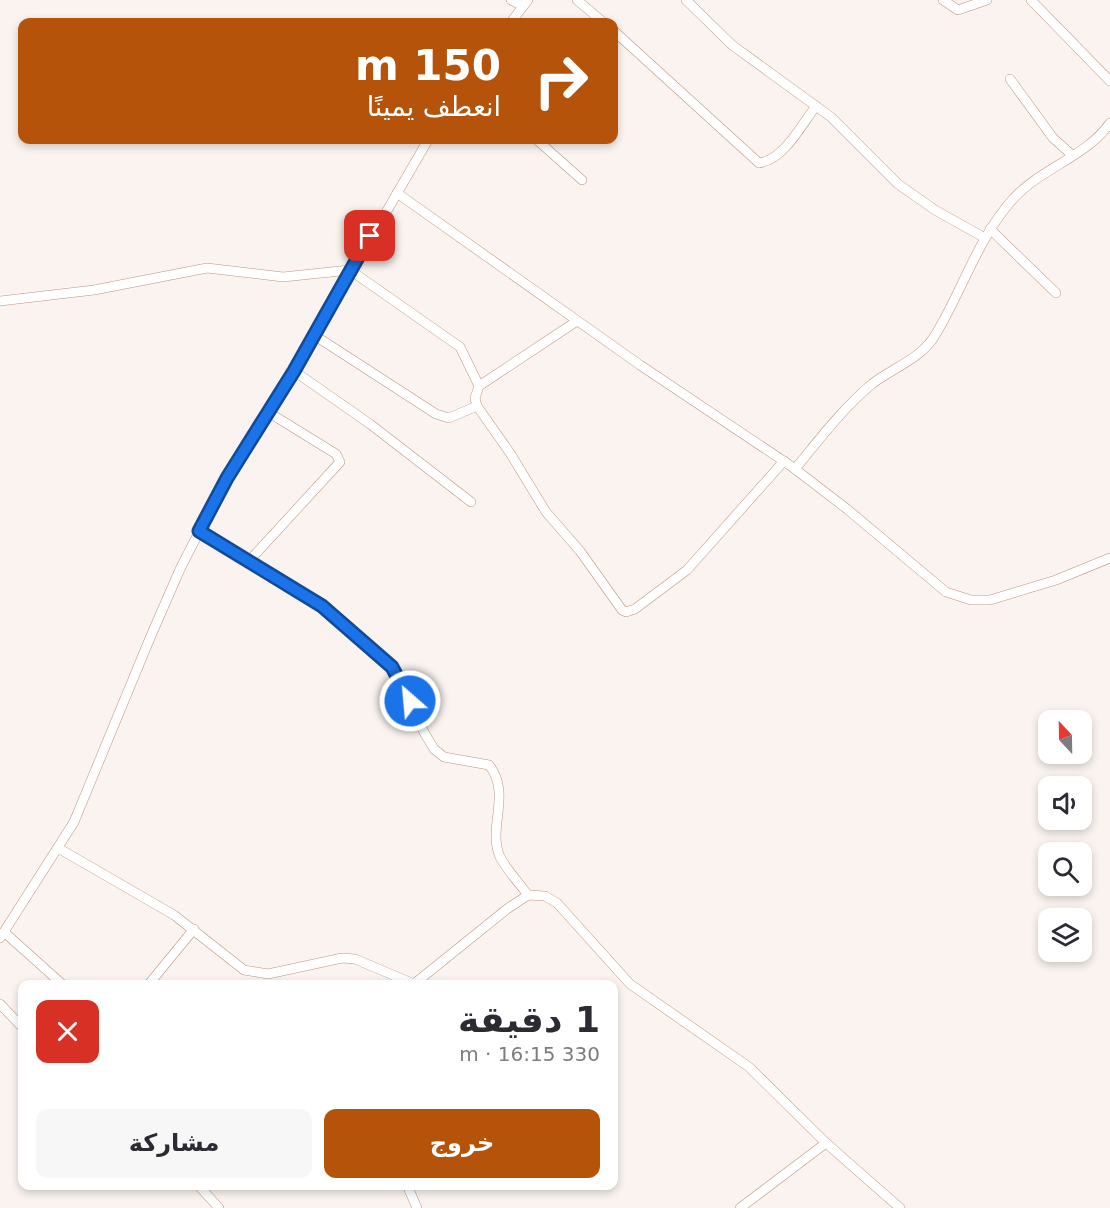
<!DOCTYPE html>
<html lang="ar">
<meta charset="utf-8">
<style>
:root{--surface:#fff;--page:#f7f7f7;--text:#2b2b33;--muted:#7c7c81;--accent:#b45309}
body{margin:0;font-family:"DejaVu Sans",Cairo,sans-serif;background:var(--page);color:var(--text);direction:rtl;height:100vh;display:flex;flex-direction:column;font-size:22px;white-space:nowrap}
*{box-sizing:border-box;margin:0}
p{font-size:20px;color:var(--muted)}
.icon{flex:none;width:33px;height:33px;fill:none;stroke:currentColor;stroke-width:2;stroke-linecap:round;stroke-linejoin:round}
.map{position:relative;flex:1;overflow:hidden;direction:ltr}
.side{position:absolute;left:18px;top:980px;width:600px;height:210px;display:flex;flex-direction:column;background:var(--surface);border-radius:12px;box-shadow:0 3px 9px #0003;direction:rtl}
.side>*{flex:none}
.top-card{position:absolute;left:18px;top:18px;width:600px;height:126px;border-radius:12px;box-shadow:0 3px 9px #0003;direction:rtl;background:#b45309;color:#fff;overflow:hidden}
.needle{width:39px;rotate:338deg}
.fabs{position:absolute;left:1038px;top:710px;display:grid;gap:12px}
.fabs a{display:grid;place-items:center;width:54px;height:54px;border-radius:12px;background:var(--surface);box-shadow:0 3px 9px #0003;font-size:30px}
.pin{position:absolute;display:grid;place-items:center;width:51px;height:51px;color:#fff;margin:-26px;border-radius:12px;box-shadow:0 3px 9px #0006}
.me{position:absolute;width:66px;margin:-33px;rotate:333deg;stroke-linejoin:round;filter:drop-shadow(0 0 4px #0008)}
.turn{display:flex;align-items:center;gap:21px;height:126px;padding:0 18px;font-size:27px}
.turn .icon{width:78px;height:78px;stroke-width:2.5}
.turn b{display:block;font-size:42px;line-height:51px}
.round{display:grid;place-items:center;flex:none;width:63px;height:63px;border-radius:12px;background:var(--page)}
.summary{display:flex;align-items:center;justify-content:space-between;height:102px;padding:0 18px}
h1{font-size:36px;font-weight:700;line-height:45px}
.primary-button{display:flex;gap:12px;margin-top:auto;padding:12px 18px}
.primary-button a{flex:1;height:69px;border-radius:12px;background:var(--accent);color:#fff;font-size:24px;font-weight:700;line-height:69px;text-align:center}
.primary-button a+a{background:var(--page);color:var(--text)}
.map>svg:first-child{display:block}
</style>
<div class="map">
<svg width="1110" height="1208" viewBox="0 0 1110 1208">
<rect width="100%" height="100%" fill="#faf3ef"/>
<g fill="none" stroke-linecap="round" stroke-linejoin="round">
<g stroke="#b89683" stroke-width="10">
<g id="street">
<polyline points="511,0 523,6"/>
<polyline points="577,0 603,22"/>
<polyline points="686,0 732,45 831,117 898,184 935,210 985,238"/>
<polyline points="943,0 958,10 987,0"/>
<polyline points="1031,0 1110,81"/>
<polyline points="511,22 528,0"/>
<path d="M614 31 759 163C784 160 802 124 816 106"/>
<polyline points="1010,79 1053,138 1072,155"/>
<polyline points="537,140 582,180"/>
<polyline points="397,193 640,365 791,466 847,509 946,592 971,600 990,600 1056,580 1110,558"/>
<polyline points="990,229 1056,293"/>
<polyline points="0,301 94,290 207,268 283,277 350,270 460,347 479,386"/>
<polyline points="577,321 479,386 475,398 477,406 510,453 546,512 580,551 622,610 626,612 635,609 687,570 784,461"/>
<polyline points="314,335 436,414 449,418 477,406"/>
<polyline points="294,371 370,424 471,502"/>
<path d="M795 469C819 440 842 409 872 384 891 369 920 359 934 337 962 292 977 239 1013 199 1041 168 1086 157 1110 123"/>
<path d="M199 531 322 606 368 644 392 667 425 734 434 749 444 757 489 765C512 794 487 827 500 857 507 870 519 883 528 895"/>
<polyline points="250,560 340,462 336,454 268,412"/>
<polyline points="58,848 174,915 244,970 268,974 342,958 355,959 414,984 507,909 528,895 545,896 557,903 630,984 749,1067 826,1143 740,1208"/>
<polyline points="4,932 62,984"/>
<polyline points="0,938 74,822 150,638 181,567 227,478 294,371 428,140"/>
<polyline points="149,984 194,929"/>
<polyline points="0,1004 22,1027"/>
<polyline points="826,1143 900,1208"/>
<polyline points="198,1185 219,1208"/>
<polyline points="407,1185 417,1208"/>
</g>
</g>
<use href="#street" stroke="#fff" stroke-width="9"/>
</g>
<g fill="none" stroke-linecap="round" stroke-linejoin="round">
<g stroke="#114b97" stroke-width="15">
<polyline id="route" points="370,236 294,371 227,478 199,531 322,606 392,667 410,701"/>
</g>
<use href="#route" stroke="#1a73e8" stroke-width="10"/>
</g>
</svg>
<div class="fabs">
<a><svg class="needle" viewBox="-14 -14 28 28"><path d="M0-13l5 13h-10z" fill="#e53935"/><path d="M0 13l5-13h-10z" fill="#7c7c81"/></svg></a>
<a><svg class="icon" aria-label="sound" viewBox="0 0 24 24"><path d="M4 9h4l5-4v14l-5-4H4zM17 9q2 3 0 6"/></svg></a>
<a><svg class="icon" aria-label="search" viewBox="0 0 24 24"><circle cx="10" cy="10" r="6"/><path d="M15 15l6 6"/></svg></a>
<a><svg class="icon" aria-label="layers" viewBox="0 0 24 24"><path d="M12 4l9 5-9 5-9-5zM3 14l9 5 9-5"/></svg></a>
</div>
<div class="pin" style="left:370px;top:236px;background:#d93025"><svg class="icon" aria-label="arrive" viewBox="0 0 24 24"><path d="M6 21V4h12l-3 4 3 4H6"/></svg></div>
<svg class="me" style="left:410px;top:701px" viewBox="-20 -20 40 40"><circle r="17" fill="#1a73e8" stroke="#fff" stroke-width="3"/><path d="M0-11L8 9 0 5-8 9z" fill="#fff"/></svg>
<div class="top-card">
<div class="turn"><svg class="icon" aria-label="right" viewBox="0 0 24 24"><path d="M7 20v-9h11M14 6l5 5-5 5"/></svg><div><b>150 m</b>انعطف يمينًا</div></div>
</div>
<section class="side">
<div class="summary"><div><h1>1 دقيقة</h1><p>330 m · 16:15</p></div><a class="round" style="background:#d93025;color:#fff"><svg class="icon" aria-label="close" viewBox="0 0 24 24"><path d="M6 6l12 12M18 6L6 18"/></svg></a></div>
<div class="primary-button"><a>خروج</a><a>مشاركة</a></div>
</section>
</div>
